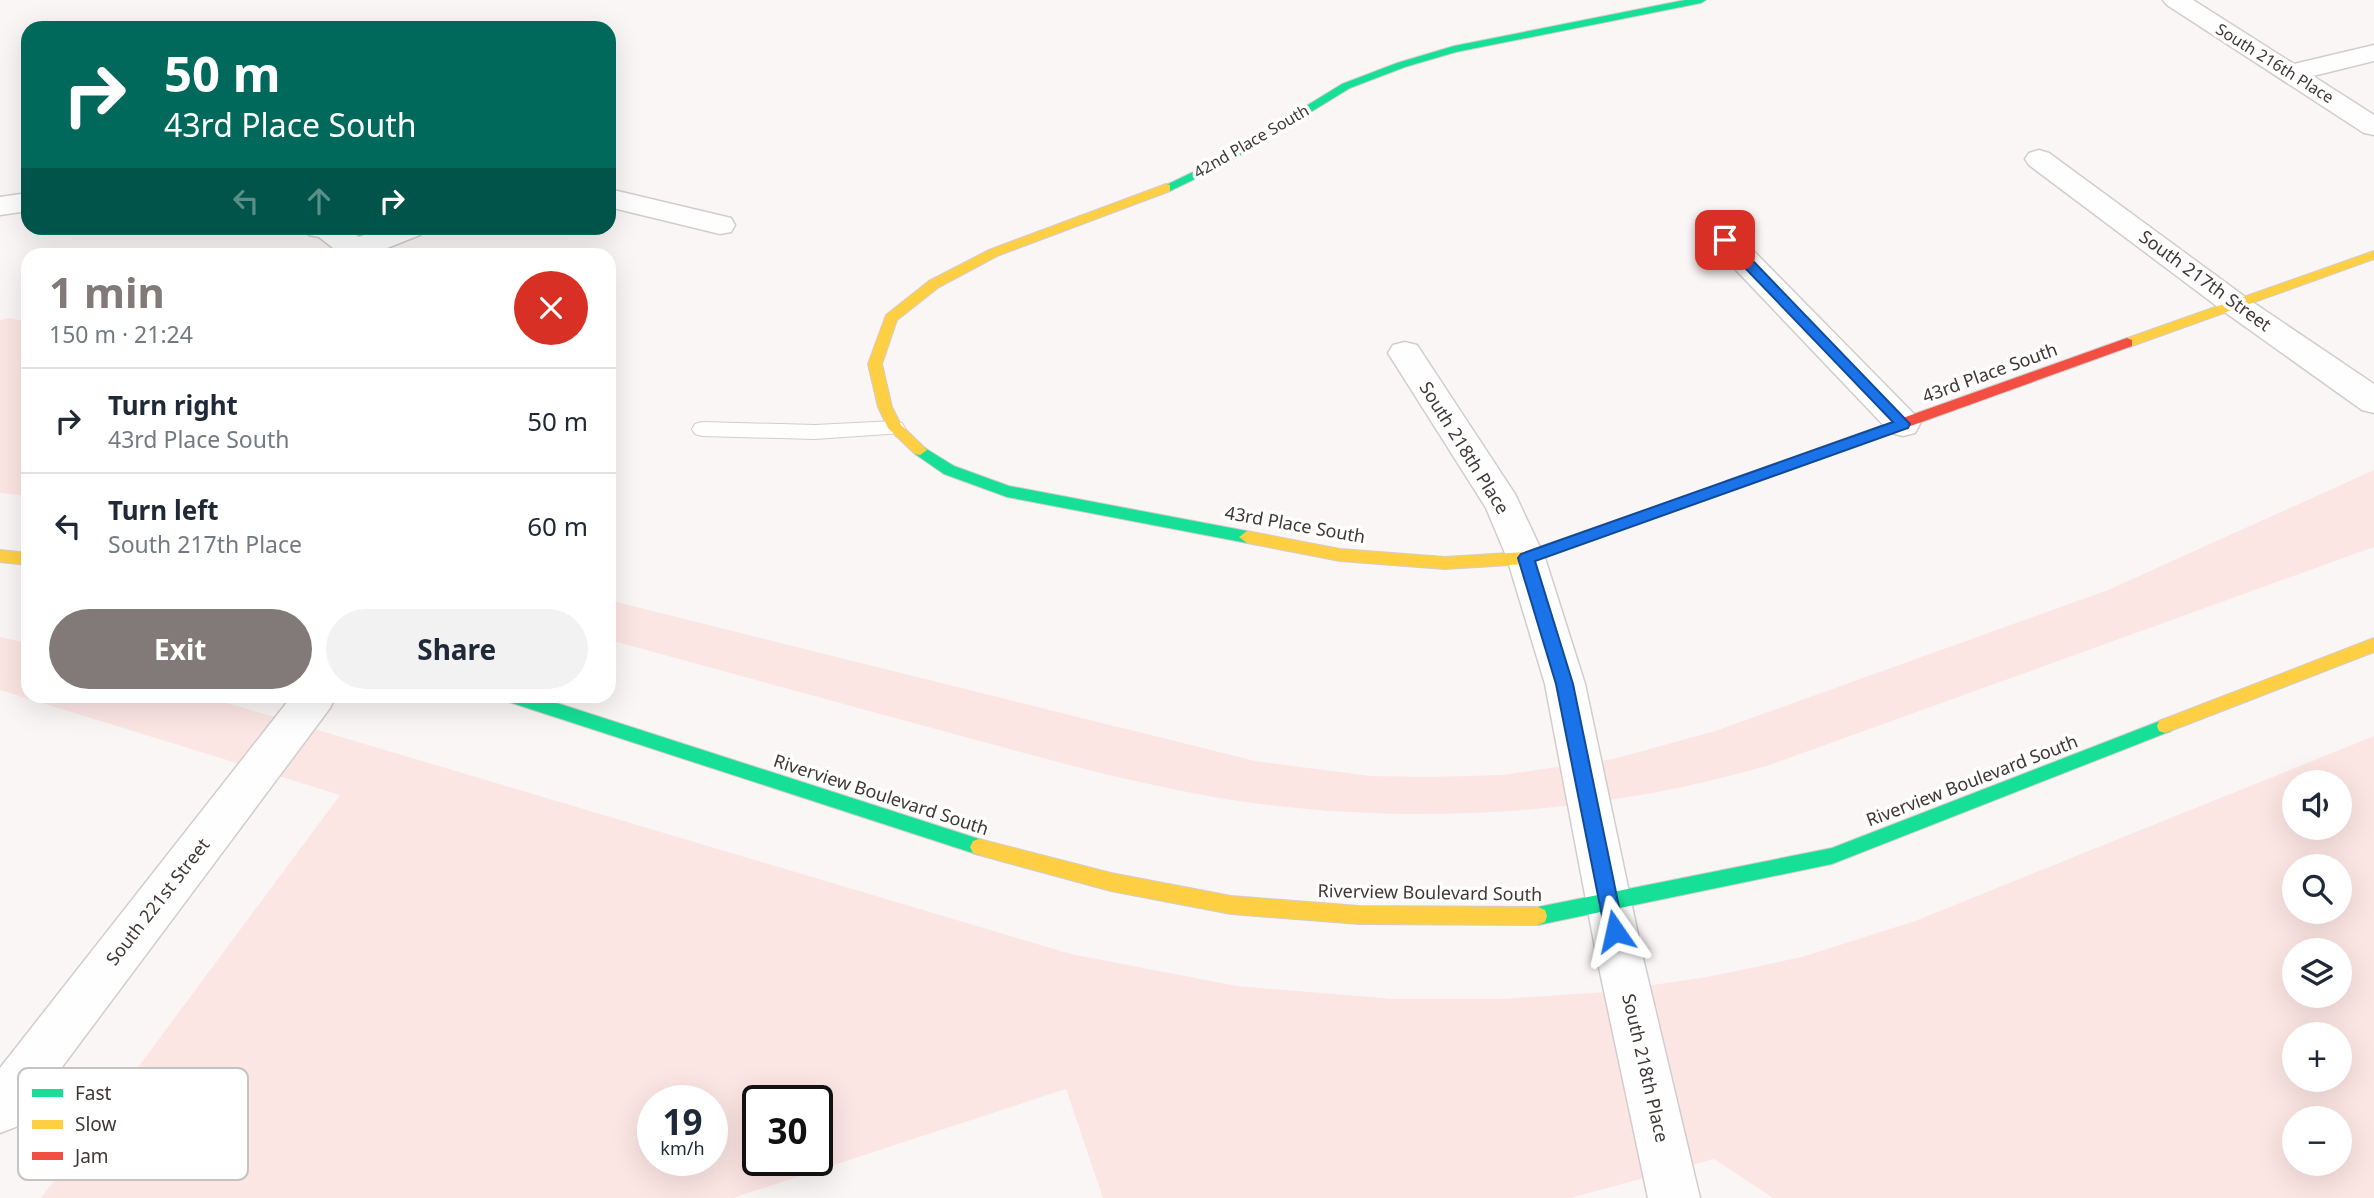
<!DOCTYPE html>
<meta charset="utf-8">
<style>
:root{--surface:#fff;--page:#f2f2f3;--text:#1f2937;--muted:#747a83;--line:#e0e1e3;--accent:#827a79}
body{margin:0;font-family:"Noto Sans",sans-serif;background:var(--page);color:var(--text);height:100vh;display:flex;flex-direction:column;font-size:26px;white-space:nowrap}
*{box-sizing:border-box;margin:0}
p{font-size:23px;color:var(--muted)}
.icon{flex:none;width:38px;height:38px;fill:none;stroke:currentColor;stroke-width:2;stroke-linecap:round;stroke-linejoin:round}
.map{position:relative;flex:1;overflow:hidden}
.sheet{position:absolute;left:21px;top:248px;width:595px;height:455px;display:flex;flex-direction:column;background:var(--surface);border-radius:21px;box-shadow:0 7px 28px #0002}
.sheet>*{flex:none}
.hud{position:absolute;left:21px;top:21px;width:595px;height:214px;border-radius:21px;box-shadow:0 7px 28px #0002;background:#00695c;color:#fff;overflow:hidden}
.tools{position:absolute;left:2282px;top:770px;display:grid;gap:14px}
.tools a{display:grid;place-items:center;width:70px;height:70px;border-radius:50%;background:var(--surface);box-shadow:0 7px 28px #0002;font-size:35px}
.speed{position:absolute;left:637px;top:1085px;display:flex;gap:14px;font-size:35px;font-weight:700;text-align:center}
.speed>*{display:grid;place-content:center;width:91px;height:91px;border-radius:50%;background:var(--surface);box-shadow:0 7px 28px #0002;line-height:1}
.speed small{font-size:18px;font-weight:400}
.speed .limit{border:4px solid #111;border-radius:10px;background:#fff;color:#111}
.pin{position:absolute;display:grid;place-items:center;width:60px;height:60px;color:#fff;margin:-30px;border-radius:14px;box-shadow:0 4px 10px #0006}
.me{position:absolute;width:77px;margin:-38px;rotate:349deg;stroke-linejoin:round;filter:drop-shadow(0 0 5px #0008)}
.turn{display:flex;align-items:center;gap:24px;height:147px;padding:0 28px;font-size:32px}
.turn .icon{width:91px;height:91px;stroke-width:2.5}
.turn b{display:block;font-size:49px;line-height:60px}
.lanes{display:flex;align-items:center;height:66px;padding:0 28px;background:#0003;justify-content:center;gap:35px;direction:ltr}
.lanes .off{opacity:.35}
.round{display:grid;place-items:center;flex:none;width:74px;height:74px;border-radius:37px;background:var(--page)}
.head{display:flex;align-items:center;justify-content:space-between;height:119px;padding:0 28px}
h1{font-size:42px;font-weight:700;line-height:52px;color:var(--accent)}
.primary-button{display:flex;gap:14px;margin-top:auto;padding:14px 28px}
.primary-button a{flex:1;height:80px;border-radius:42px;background:var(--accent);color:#fff;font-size:28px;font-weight:700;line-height:80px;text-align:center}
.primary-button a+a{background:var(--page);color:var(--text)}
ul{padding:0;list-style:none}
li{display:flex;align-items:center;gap:21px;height:105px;padding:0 28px;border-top:2px solid var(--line)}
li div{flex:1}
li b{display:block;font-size:26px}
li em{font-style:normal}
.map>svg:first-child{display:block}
</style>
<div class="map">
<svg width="2374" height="1198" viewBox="0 0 2374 1198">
<rect width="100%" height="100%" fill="#fbf6f6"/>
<g fill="#fce6e4" fill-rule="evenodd">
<polygon points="9,318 28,322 28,496 0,493 0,320"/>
<path d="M2374 470V547L1770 765C1609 812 1435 825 1268 805 1161 792 1058 762 954 734 839 703 724 671 609 640V600L1255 761 1371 776 1429 777 1502 775 1613 759 1715 731 2108 590Z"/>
<path d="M0 637 28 643V696L207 697 1071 954 1237 986 1395 999H1501L1605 992 1707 977 1802 957 1915 921 2374 736V1198H1773L1714 1159 1571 1198H1103L1066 1089 733 1198H41L340 795 0 690ZM2294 782H2340V828H2294ZM2294 866H2340V912H2294ZM2294 950H2340V996H2294ZM2294 1034H2340V1080H2294ZM653 1101H712V1160H653ZM758 1101H817V1160H758ZM2294 1118H2340V1164H2294Z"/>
</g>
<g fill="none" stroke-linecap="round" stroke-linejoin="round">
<g stroke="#d3cccc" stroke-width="2">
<polygon id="lane" points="895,421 902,423 905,428 902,433 815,439 702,436 695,434 692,429 695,424 702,422 815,425"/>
</g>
<g stroke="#d3cccc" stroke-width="3">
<g id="street">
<polygon points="2163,0 2193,0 2294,64 2374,45 2374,61 2313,76 2374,115 2374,135 2364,133 2167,5"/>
<polygon points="2039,150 2049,153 2248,299 2374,384 2374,413 2362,410 2226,313 2029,165 2025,159 2029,153"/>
<polygon points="609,189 731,218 735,225 731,232 720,234 609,207"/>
<polygon points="28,193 28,211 0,215 0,197"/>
<polygon points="305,228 346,228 359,237 383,228 424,228 420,235 377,252 379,256 343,256 319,237 309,235"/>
<polygon points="1725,230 1736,233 1915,415 1920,424 1915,433 1903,436 1891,433 1714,247 1710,240 1714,233"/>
<polygon points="1405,342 1417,345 1515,494 1545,558 1585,684 1643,958 1700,1198 1648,1198 1597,958 1545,684 1507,558 1486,508 1388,353 1393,345"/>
<polygon points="292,696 336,696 330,708 18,1126 0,1133 0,1068"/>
</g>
</g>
<g stroke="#d3cccc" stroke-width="2">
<g id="fast">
<polygon points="1685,0 1706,0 1701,3 1456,52 1405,67 1350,88 1226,164 1170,191 1162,191 1160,188 1218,160 1342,84 1397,63 1454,46"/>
<polygon points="920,445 954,466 1009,486 1247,531 1255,537 1247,543 1007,497 944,474 915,454 913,450"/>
<polygon points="504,696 535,696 979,839 985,841 988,847 985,853 979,855 512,703 506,701"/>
<polygon points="2165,719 2171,721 2173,726 2171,731 1832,864 1538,925 1531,922 1529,916 1531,910 1538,907 1832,848"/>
</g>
</g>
<g stroke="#d3cccc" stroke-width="2">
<g id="slow">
<polygon points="1166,184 1170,185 1170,191 997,256 939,287 897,320 882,364 892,407 901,425 927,450 920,455 915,454 888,428 878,407 868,364 886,315 929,281 989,250"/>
<polygon points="2374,251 2374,259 2132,346 2122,346 2120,343 2122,340"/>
<polygon points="1731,480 1738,485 1736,489 1526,564 1445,569 1340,561 1247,543 1239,537 1247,531 1340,549 1445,557 1525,552"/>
<polygon points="0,550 28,553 28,565 0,562"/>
<polygon points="2374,638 2374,652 2165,733 2159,731 2157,726 2159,721"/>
<polygon points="979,839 1111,873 1231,896 1359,906 1538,907 1545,910 1547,916 1545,922 1538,925 1359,924 1231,914 1111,891 979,855 973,853 970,847 973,841"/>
</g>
</g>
<g stroke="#d3cccc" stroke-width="2">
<polygon id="jam" points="2127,338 2132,340 2132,346 1736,489 1731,490 1724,485 1726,481"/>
</g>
<use href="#lane" fill="#fefefe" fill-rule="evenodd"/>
<use href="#street" fill="#fefefe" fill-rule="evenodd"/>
<use href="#fast" fill="#16e098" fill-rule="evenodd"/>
<use href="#slow" fill="#ffcf43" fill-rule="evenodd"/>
<use href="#jam" fill="#f24e42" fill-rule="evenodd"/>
</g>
<polygon fill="#1a73e8" stroke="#114b97" stroke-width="2" points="1725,236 1730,237 1910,424 1908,428 1535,561 1573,684 1624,931 1621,937 1615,940 1608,937 1605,931 1556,684 1518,558 1521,554 1893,422 1721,243 1719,240"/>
<g text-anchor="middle" stroke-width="7" stroke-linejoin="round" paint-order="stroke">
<g font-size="16" fill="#413736" stroke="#fff">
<text transform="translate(2275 63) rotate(32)" y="6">South 216th Place</text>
<text transform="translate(1251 141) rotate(-30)" y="6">42nd Place South</text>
</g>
<g font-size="18" fill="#413736" stroke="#fff">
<text transform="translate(2205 281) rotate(36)" y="6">South 217th Street</text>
<text transform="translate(1990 373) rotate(-20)" y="6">43rd Place South</text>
<text transform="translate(1464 448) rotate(58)" y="6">South 218th Place</text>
<text transform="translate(1295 525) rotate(10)" y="6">43rd Place South</text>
<text transform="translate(1972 781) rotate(-21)" y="6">Riverview Boulevard South</text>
<text transform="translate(881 795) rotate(18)" y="6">Riverview Boulevard South</text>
<text transform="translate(1430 893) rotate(1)" y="6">Riverview Boulevard South</text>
<text transform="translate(158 902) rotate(-52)" y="6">South 221st Street</text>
<text transform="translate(1645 1068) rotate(77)" y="6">South 218th Place</text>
</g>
</g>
<rect x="18" y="1068" width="230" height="112" rx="10" fill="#fff" stroke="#c6c3c3" stroke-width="2"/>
<rect x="32" y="1089" width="31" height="8" fill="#16e098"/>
<rect x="32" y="1120" width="31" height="9" fill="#ffcf43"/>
<rect x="32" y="1152" width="31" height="8" fill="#f24e42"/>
<g font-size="19" fill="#413736">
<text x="75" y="1100">Fast</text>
<text x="75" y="1131">Slow</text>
<text x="75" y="1163">Jam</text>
</g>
</svg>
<div class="tools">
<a><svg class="icon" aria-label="sound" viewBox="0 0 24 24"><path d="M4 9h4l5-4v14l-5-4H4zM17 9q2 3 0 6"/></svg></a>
<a><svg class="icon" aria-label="search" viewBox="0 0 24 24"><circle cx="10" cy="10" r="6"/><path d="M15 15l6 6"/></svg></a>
<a><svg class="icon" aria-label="layers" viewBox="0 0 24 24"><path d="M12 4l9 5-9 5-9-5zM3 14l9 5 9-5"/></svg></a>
<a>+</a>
<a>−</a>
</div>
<div class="speed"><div>19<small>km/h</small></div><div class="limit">30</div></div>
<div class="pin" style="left:1725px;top:240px;background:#d93025"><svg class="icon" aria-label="arrive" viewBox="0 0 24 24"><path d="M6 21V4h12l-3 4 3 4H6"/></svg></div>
<svg class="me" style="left:1615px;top:931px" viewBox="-20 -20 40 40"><path d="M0-17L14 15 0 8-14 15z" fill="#1a73e8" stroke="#fff" stroke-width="4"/></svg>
<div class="hud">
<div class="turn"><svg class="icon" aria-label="right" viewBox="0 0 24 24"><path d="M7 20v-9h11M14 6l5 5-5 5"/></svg><div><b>50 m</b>43rd Place South</div></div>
<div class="lanes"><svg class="icon off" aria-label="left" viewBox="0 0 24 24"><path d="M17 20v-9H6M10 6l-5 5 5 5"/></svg><svg class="icon off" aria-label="ahead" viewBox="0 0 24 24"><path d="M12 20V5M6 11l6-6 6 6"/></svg><svg class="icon" aria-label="right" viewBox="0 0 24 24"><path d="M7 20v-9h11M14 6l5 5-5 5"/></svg></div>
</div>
<section class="sheet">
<div class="head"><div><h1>1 min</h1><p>150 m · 21:24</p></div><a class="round" style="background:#d93025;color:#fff"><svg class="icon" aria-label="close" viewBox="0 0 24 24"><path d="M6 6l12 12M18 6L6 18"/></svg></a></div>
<ul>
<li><svg class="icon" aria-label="right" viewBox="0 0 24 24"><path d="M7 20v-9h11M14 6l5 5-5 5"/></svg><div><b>Turn right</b><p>43rd Place South</p></div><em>50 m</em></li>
<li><svg class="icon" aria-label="left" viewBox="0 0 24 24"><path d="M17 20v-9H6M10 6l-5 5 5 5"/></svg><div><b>Turn left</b><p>South 217th Place</p></div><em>60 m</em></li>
</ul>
<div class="primary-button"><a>Exit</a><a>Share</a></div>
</section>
</div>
